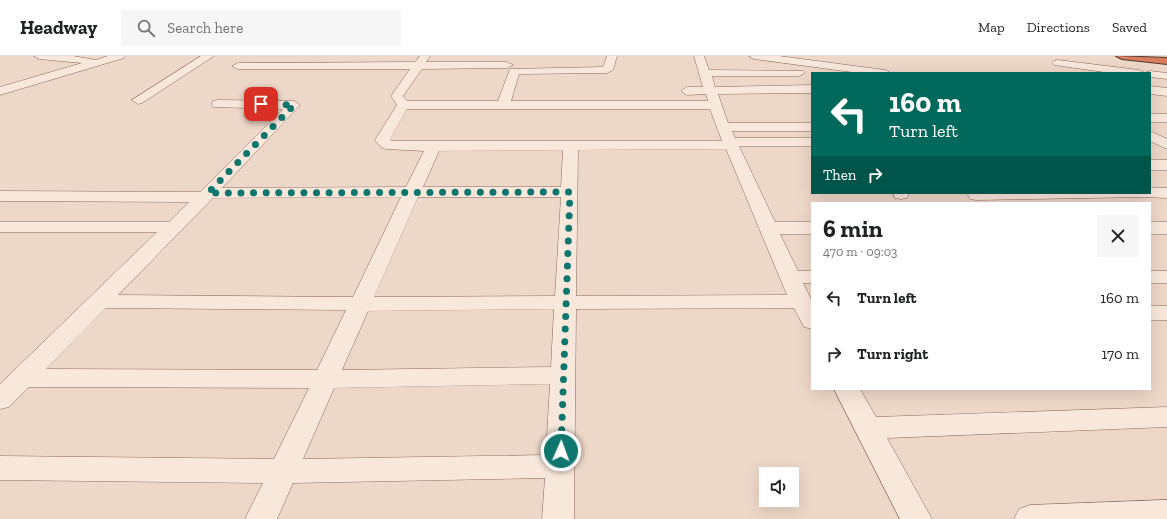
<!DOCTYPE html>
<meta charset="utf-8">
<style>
:root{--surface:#fff;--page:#f6f6f6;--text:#202124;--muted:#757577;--line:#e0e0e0}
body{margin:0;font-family:"Zilla Slab",serif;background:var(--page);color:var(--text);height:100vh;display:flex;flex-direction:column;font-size:15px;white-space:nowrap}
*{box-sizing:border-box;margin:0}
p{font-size:13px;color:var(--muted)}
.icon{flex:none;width:22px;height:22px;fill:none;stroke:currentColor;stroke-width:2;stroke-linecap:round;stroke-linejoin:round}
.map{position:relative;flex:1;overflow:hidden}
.drawer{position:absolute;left:811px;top:146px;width:340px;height:188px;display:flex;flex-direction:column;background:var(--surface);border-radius:0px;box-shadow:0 4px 16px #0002}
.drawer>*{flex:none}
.top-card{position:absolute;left:811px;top:16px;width:340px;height:122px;border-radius:0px;box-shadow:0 4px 16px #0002;background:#00695c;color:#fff;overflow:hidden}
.controls{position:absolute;left:759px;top:411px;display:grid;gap:8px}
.controls a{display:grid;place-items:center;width:40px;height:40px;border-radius:0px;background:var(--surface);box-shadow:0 4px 16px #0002;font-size:20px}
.pin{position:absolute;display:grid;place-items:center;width:34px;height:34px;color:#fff;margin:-17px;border-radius:8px;box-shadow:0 2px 6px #0006}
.me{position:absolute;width:44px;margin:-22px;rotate:2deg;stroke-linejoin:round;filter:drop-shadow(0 0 3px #0008)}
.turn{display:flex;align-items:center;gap:14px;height:84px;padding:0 12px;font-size:18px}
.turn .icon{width:52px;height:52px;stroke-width:2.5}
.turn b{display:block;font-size:28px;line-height:34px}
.then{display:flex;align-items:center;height:38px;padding:0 12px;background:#0003;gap:8px;font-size:15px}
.round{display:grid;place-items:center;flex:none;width:42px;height:42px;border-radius:0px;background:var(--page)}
.headline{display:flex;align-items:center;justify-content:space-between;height:68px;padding:0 12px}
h1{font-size:24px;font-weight:800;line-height:30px}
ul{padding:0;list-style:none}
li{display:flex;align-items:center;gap:12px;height:56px;padding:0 12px}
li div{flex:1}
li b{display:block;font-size:15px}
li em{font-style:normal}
header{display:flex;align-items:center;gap:24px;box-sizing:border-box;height:56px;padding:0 20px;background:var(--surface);border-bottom:1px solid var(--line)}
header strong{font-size:19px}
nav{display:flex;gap:22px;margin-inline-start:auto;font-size:14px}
.search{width:280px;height:36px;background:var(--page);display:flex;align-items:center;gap:10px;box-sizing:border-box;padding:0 14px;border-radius:0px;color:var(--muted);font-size:15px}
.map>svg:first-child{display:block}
</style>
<header>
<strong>Headway</strong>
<div class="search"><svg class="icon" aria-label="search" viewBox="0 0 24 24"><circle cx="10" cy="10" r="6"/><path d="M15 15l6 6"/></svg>Search here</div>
<nav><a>Map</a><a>Directions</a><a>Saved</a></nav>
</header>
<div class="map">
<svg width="1167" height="463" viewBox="0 0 1167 463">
<rect width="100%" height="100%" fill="#edd7c8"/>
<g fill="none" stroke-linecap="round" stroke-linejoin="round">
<g stroke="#89685d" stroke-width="1">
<g id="street">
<polygon points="34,0 73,0 96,4 108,0 125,0 124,2 0,39 0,31 82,7 39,3"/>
<polygon points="201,0 214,0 142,47 138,48 132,44"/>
<path d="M420 0H430L426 6H507L513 9 507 12 422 13 403 40 407 45H498L510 13 603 11 607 0H617L613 14 607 17 519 18 511 45H708L706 38 687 39 681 35 687 31H703L694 0H704L709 14 803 15 805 17 799 20H712L715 31 812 29V37L718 38 728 67H812V75H732L735 82H812V90H739L775 166H812V178H780L798 215H812V227H803L812 245V273L804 271 794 252 576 253 574 463H542L545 422 293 427 277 463H245L263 427 0 424V400L274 403 309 332 29 331 9 351 0 353V328L157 176H0V166H169L189 146 0 145V135L200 136 283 53 213 51 212 48 213 45 218 44 294 45 300 49 222 132 406 131 424 95 387 93 382 92 375 84 397 49 391 40 410 13H238L232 10 238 7 415 6ZM407 53H710L722 85H392L390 83ZM726 93 787 239 576 240 578 94ZM563 94 561 131H423L439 95ZM401 141 353 241 118 239 213 142ZM418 141H561L555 240 374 241ZM106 252 346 254 317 314 46 313ZM554 253 551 311 342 314 368 255ZM550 328 546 399 303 403 334 332Z"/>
<polygon points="749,0 779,0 885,14 891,17 859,17 754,3"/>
<polygon points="1058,4 1139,14 1145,17 1111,17 1054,9 1052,7 1054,5"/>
<polygon points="1150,15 1167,17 1167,23 1150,21 1150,17 1145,17"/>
<polygon points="1150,30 1167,32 1167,40 1150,38"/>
<rect x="1150" y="58" width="17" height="8"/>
<polygon points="1150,75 1167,83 1167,93 1150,85"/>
<rect x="1150" y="104" width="17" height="10"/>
<polygon points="1150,132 1167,132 1167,142 1144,141 976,144 970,143 968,139 969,137 1150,137"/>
<polygon points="893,137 909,137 907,142 901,143 895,142"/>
<rect x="1150" y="166" width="17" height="12"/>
<rect x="1150" y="215" width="17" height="12"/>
<rect x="1150" y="250" width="17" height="14"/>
<polygon points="834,333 860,333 876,361 1167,351 1167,371 887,382 932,463 900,463"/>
<polygon points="1167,444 1167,463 1014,463 1019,453 1030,449"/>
</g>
</g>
<g stroke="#573831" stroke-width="2">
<polygon id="highway" points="1116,0 1167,2 1167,8 1122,3"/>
</g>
<use href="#street" fill="#f8e7db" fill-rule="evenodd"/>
<use href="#highway" fill="#d87e5d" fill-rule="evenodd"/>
</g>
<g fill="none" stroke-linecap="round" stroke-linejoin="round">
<polyline stroke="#0f766e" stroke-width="7" stroke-dasharray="0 12.6" points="261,48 294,49 208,137 570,136 561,395"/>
</g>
</svg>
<div class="controls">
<a><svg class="icon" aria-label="sound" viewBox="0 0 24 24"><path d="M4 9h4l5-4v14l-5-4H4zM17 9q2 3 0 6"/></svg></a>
</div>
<div class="pin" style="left:261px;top:48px;background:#d93025"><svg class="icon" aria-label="arrive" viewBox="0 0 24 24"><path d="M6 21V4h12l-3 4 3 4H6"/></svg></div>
<svg class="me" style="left:561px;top:395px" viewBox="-20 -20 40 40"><circle r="17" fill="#0f766e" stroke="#fff" stroke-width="3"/><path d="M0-11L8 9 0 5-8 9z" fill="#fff"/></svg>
<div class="top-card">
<div class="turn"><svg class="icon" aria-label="left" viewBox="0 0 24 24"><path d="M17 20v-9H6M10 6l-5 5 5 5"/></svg><div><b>160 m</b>Turn left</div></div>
<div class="then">Then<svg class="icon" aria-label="right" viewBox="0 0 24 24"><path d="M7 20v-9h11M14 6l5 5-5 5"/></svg></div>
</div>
<section class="drawer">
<div class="headline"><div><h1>6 min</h1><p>470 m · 09:03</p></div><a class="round"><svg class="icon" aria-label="close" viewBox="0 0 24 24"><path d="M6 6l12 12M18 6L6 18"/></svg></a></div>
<ul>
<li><svg class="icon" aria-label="left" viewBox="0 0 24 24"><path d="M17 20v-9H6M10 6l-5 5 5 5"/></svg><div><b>Turn left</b></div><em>160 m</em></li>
<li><svg class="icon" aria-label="right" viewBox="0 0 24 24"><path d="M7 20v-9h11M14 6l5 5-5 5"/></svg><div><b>Turn right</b></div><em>170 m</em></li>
</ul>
</section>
</div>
